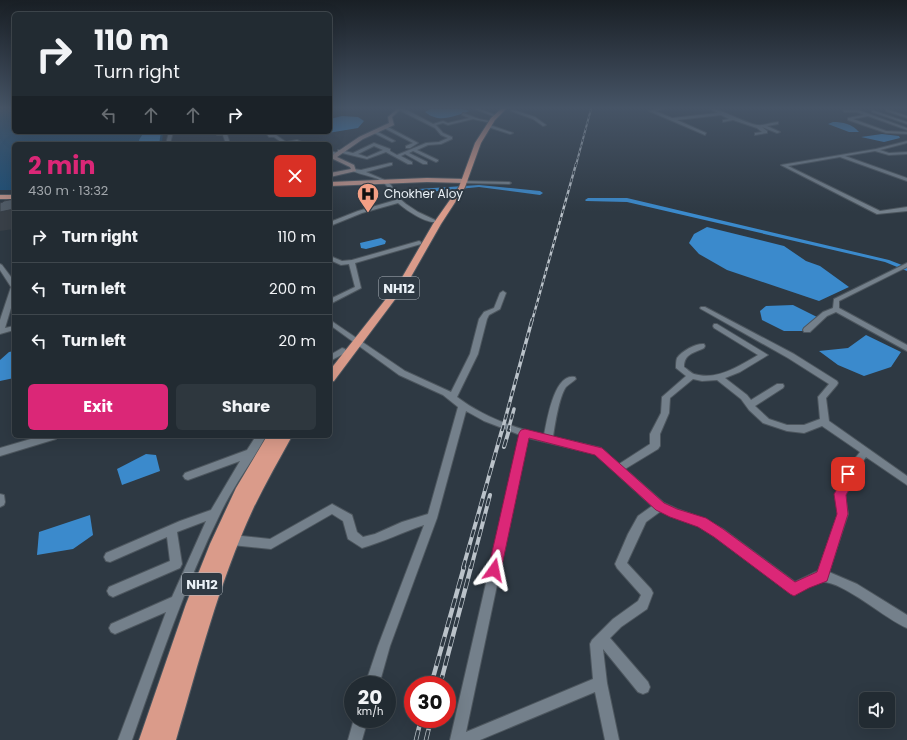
<!DOCTYPE html>
<meta charset="utf-8">
<style>
:root{--surface:#222b32;--page:#2e373e;--text:#f1f3f6;--muted:#a2a7ac;--line:#3f474d;--accent:#db2777}
body{margin:0;font-family:Poppins,sans-serif;background:var(--page);color:var(--text);height:100vh;display:flex;flex-direction:column;font-size:15px;white-space:nowrap}
*{box-sizing:border-box;margin:0}
p{font-size:13px;color:var(--muted)}
.icon{flex:none;width:22px;height:22px;fill:none;stroke:currentColor;stroke-width:2;stroke-linecap:round;stroke-linejoin:round}
.map{position:relative;flex:1;overflow:hidden}
.details{position:absolute;left:12px;top:142px;width:320px;height:296px;display:flex;flex-direction:column;background:var(--surface);border-radius:6px;box-shadow:0 4px 16px #0002,0 0 0 1px var(--line)}
.details>*{flex:none}
.guide{position:absolute;left:12px;top:12px;width:320px;height:122px;border-radius:6px;box-shadow:0 4px 16px #0002,0 0 0 1px var(--line);background:#222b32;color:var(--text);overflow:hidden}
.controls{position:absolute;left:859px;top:692px;display:grid;gap:8px}
.controls a{display:grid;place-items:center;width:36px;height:36px;border-radius:6px;background:var(--surface);box-shadow:0 4px 16px #0002,0 0 0 1px var(--line);font-size:20px}
.speed{position:absolute;left:344px;top:676px;display:flex;gap:8px;font-size:20px;font-weight:700;text-align:center}
.speed>*{display:grid;place-content:center;width:52px;height:52px;border-radius:50%;background:var(--surface);box-shadow:0 4px 16px #0002,0 0 0 1px var(--line);line-height:1}
.speed small{font-size:10px;font-weight:400}
.speed .limit{border:6px solid #d22;background:#fff;color:#111}
.pin{position:absolute;display:grid;place-items:center;width:34px;height:34px;color:#fff;margin:-17px;border-radius:8px;box-shadow:0 2px 6px #0006}
.me{position:absolute;width:44px;margin:-22px;rotate:12deg;stroke-linejoin:round;filter:drop-shadow(0 0 3px #0008)}
.turn{display:flex;align-items:center;gap:14px;height:84px;padding:0 16px;font-size:18px}
.turn .icon{width:52px;height:52px;stroke-width:2.5}
.turn b{display:block;font-size:28px;line-height:34px}
.lanes{display:flex;align-items:center;height:38px;padding:0 16px;background:#0003;justify-content:center;gap:20px;direction:ltr}
.lanes .off{opacity:.35}
.round{display:grid;place-items:center;flex:none;width:42px;height:42px;border-radius:6px;background:var(--page)}
.summary{display:flex;align-items:center;justify-content:space-between;height:68px;padding:0 16px}
h1{font-size:24px;font-weight:700;line-height:30px;color:var(--accent)}
.action{display:flex;gap:8px;margin-top:auto;padding:8px 16px}
.action a{flex:1;height:46px;border-radius:6px;background:var(--accent);color:#fff;font-size:16px;font-weight:700;line-height:46px;text-align:center}
.action a+a{background:var(--page);color:var(--text)}
ul{padding:0;list-style:none}
li{display:flex;align-items:center;gap:12px;height:52px;padding:0 16px;border-top:1px solid var(--line)}
li div{flex:1}
li b{display:block;font-size:15px}
li em{font-style:normal}
.map>svg:first-child{display:block}
</style>
<div class="map">
<svg width="907" height="740" viewBox="0 0 907 740">
<rect width="100%" height="100%" fill="#2e3943"/>
<polygon fill="#1b4f79" points="0,109 14,109 14,132 163,132 162,144 14,144 14,190 0,190"/>
<g fill="#3b8acc">
<path d="M430 109H462L470 111C453 116 440 124 425 112Z"/>
<polygon points="342,116 358,117 364,121 358,128 328,133 318,132 330,132 330,119"/>
<path d="M833 122C843 122 852 124 859 132H849L828 124Z"/>
<polygon points="144,132 161,132 159,144 140,144 139,140"/>
<polygon points="882,134 899,136 900,138 884,142 861,137"/>
<polygon points="707,227 784,246 806,261 820,266 849,287 819,301 727,270 699,254 689,243 694,234"/>
<polygon points="381,238 386,241 385,244 366,249 361,248 360,243"/>
<polygon points="793,305 817,317 803,331 784,331 762,320 760,311 766,306"/>
<polygon points="866,335 901,352 891,367 864,376 838,365 819,351 848,348"/>
<polygon points="14,351 14,378 0,381 0,360 9,352"/>
<polygon points="146,454 156,455 160,471 122,485 117,469"/>
<polygon points="90,515 93,535 73,549 37,555 39,532"/>
</g>
<g fill="none" stroke-linecap="round" stroke-linejoin="round">
<g fill="#3b8acc" fill-rule="evenodd">
<polygon points="479,185 540,191 543,193 540,195 479,187 418,193 415,191 418,189"/>
<polygon points="588,198 627,198 889,260 907,267 907,271 885,262 627,202 586,201 585,200"/>
</g>
<g stroke="#4d565e" stroke-width="2">
<g id="minor">
<path d="M397 109H405L433 124 443 121 448 123 469 118 462 115 463 113 479 119 489 121 487 122 473 119 448 125 443 123 436 125 443 133 452 137V139L441 144 428 145 417 150 438 160V161L436 162 413 151 409 153 427 162V164H423L405 154 401 156 412 162V164H408L386 152 367 159 338 152V150H340L353 153 374 143 390 149V151L397 155 426 143 439 142 448 138 441 135 435 128ZM374 146 383 150 367 157 358 154Z"/>
<polygon points="475,109 480,109 495,115 493,116"/>
<polygon points="511,109 535,117 546,125 543,126 533,119 511,111"/>
<path d="M657 109H664L655 111 672 118 718 113 710 109C720 108 744 123 757 125 764 126 772 122 778 122V124L767 126 780 132 777 133 762 127 767 131V133L755 135V133L762 132 757 128 733 120 723 122V120L729 119 721 115 677 120 706 133 705 135 649 111Z"/>
<polygon points="886,109 907,116 907,118 886,111"/>
<polygon points="843,110 858,110 907,128 907,130 868,116 853,119 886,131 907,132 907,134 886,133 848,120 848,118 864,115 857,112 844,112"/>
<polygon points="872,110 907,122 907,124 872,112"/>
<polygon points="488,125 490,125 513,133 510,134 488,127"/>
<polygon points="384,126 386,126 418,143 410,148 406,148 406,146 413,143 384,128"/>
<polygon points="374,131 376,131 395,141 392,142 374,133"/>
<polygon points="169,132 173,132 170,144 166,144"/>
<polygon points="216,132 236,132 227,134 230,144 226,144 223,135 217,135"/>
<polygon points="265,132 269,132 271,135 276,135 286,142 297,140 306,144 297,142 284,144 274,137 269,137"/>
<polygon points="907,141 907,143 880,150 889,153 907,152 907,154 889,155 875,151 845,156 907,178 907,181 840,157 788,166 880,211 907,207 907,211 877,214 781,165 876,149"/>
<polygon points="330,151 338,153 338,154 336,155 330,153"/>
<path d="M390 163H392V165L366 172 387 181 391 185 400 199 406 204 418 212 435 220V222C425 223 406 210 398 203L362 213 330 226V222L358 211 396 200C392 195 390 189 385 184 376 175 361 176 351 170L353 169 361 170Z"/>
<polygon points="462,181 509,182 511,183 509,184 464,183 462,182"/>
<polygon points="419,241 421,242 421,244 355,263 361,288 330,304 330,299 355,287 349,264 341,265 330,260 330,256 342,261 352,260"/>
<polygon points="907,263 907,267 839,301 839,308 907,345 907,351 836,312 827,316 810,332 804,332 803,330 804,328 823,312 833,308 834,299"/>
<polygon points="0,264 2,265 14,281 14,298 5,328 14,326 14,330 0,334 0,320 11,287 0,270"/>
<path d="M503 291 506 293 500 309 489 315 487 319 478 354 457 397C482 416 514 428 544 435 547 421 554 372 575 377L576 379C573 382 569 384 566 387 559 397 555 424 553 437L601 448 619 464 650 444V434L661 413 662 397 686 376 676 368C676 364 676 361 677 358 682 351 696 343 704 344L705 346 704 348C694 353 684 354 684 367 687 369 691 373 694 374 717 381 739 366 758 355L714 328 713 326 714 324H717L768 355 740 372 725 378 747 395 751 400 777 384H783L784 386 783 388 755 406 769 419 787 425H804L820 419 818 397 829 384 788 358 701 309 700 308 701 307H705L794 354 837 381 838 383 837 385 826 398 829 421 907 476V485L866 457 853 475 854 481 845 495 848 514 829 572 857 584 907 615V628C886 620 840 578 819 582 810 584 802 591 794 595L790 593 715 537 698 526 670 516 661 511 646 522 627 563 651 589 653 593 647 609 621 627 610 638 648 682 650 687 648 692 643 694 638 692 603 649 607 683 619 740H605L595 692 480 740H450L520 435 484 421 466 411 437 518 390 646 379 685H365L378 646 424 525C403 532 383 542 362 548L348 539 343 521 332 514 271 549 232 545 228 544 227 540 228 536 232 535 270 539 332 504 352 515 357 532 363 537 375 534 402 522 428 514 458 407 443 395 399 375 330 325V320L405 371 451 392 470 354 479 319 484 312 494 308 500 293ZM693 379 702 381 717 380 741 399 749 410 763 423 787 431 804 433 822 426 860 452 845 471 843 474 844 480 835 494 838 514 818 571 795 582 723 529 705 519 677 509 664 503 625 469 658 449 660 446V434L669 413 670 398ZM528 438 595 454 652 506 638 516 628 534 615 564 617 568 641 595 638 601 613 619 592 640 590 644 593 679 466 732Z"/>
<polygon points="342,348 345,349 346,351 345,353 330,361 330,355"/>
<polygon points="41,436 58,436 56,439 0,456 0,448"/>
<path d="M256 436H266C252 462 234 485 221 512 185 585 159 663 132 740H118L166 612 115 634 111 632 109 628 111 624 172 597 206 521 177 532 182 564 180 568 113 597 109 595 107 591 109 587 170 561 167 537 110 562 106 561 104 557 106 553 180 521 211 510 240 461 188 480 185 479 183 476 185 473 247 450Z"/>
<polygon points="0,494 4,495 5,502 4,505 0,507"/>
<polygon points="354,719 368,719 362,740 348,740"/>
</g>
</g>
<g stroke="#4d565e" stroke-width="2">
<polygon id="secondary" points="397,109 401,109 392,117 394,125 363,139 337,157 354,165 356,171 330,177 330,173 351,169 350,167 331,158 331,156 359,137 389,123 388,117"/>
</g>
<g stroke="#4d565e" stroke-width="2">
<g id="primary">
<polygon points="427,178 465,179 468,181 465,183 427,182 330,186 330,182"/>
<rect x="0" y="195" width="14" height="4"/>
</g>
</g>
<g stroke="#4d565e" stroke-width="2">
<g id="trunk">
<polygon points="501,109 506,109 495,120 481,143 465,187 441,224 408,282 334,381 330,382 330,370 400,281 433,224 459,187 475,143 491,118"/>
<path d="M267 436H292C279 460 265 484 253 509 219 582 199 662 176 740H139L186 604 210 544 236 488Z"/>
</g>
</g>
<use href="#minor" fill="#74808b" fill-rule="evenodd"/>
<use href="#secondary" fill="#9a8a8b" fill-rule="evenodd"/>
<use href="#primary" fill="#c1948a" fill-rule="evenodd"/>
<use href="#trunk" fill="#da9b8a" fill-rule="evenodd"/>
<g stroke="#bac2c9" stroke-width="2">
<polyline id="rail-far4" points="576,165 591,109"/>
</g>
<g stroke="#bac2c9" stroke-width="2.5">
<polyline id="rail-far3" points="532,321 576,164"/>
</g>
<g stroke="#bac2c9" stroke-width="3.5">
<g id="rail-far2">
<polyline points="502,431 532,320"/>
<polyline points="508,431 514,409"/>
</g>
</g>
<g stroke="#bac2c9" stroke-width="4">
<g id="rail-far1">
<polyline points="504,447 509,430"/>
<polyline points="463,568 502,430"/>
<polyline points="471,568 490,495"/>
</g>
</g>
<g stroke="#bac2c9" stroke-width="4.5">
<g id="rail">
<polyline points="431,685 464,567"/>
<polyline points="440,685 471,567"/>
<polyline points="416,740 421,719"/>
<polyline points="426,740 431,719"/>
</g>
</g>
<use href="#rail-far4" stroke="#2e3943" stroke-width="1" stroke-dasharray="3" stroke-linecap="butt"/>
<use href="#rail-far3" stroke="#2e3943" stroke-width="1.5" stroke-dasharray="4" stroke-linecap="butt"/>
<use href="#rail-far2" stroke="#2e3943" stroke-width="2" stroke-dasharray="6" stroke-linecap="butt"/>
<use href="#rail-far1" stroke="#2e3943" stroke-width="2.5" stroke-dasharray="8" stroke-linecap="butt"/>
<use href="#rail" stroke="#2e3943" stroke-width="3" stroke-dasharray="10" stroke-linecap="butt"/>
</g>
<polygon fill="#394048" points="14,209 14,229 0,231 0,212"/>
<polygon fill="#515c67" stroke="#394048" points="14,199 14,209 0,212 0,203 3,202 4,201"/>
<linearGradient id="sky" x2="0" y2="1"><stop stop-color="#191f25"/><stop offset="0.51" stop-color="#465466"/><stop offset="1" stop-color="#465466" stop-opacity="0"/></linearGradient>
<rect width="907" height="212" fill="url(#sky)"/>
<polygon fill="#db2777" stroke="#8e194d" points="525,429 602,448 664,503 677,509 706,518 723,529 795,582 817,572 837,514 834,494 843,480 842,474 844,470 848,469 852,470 854,481 846,495 848,514 827,581 809,588 794,596 790,594 714,537 698,527 670,517 656,510 595,455 529,438 501,570 499,575 494,577 490,575 488,570 519,433 521,430"/>
<defs>
<g id="hospital-pin" transform="scale(1.15)"><path d="M0 17L-7.5 6A9.5 9.5 0 1 1 7.5 6Z" fill="#f39f85" stroke="#2e3943"/><path d="M-5-5h3v3.5h4V-5h3V5h-3V1.5h-4V5h-3Z" fill="#111"/></g>
</defs>
<g fill-rule="evenodd">
<use href="#hospital-pin" x="368" y="194"/>
</g>
<g text-anchor="middle" stroke-width="4" stroke-linejoin="round" paint-order="stroke">
<g font-size="12" fill="#e9f0f6" stroke="#2e3943" text-anchor="start">
<text x="384" y="198">Chokher Aloy</text>
</g>
<g fill="#2e3943" stroke="#b1b9c0" stroke-width="1">
<rect x="379" y="277" width="40" height="22" rx="3"/>
<rect x="182" y="573" width="40" height="22" rx="3"/>
</g>
<g font-size="13" font-weight="bold" fill="#e9f0f6">
<text x="399" y="293">NH12</text>
<text x="202" y="589">NH12</text>
</g>
</g>
</svg>
<div class="controls">
<a><svg class="icon" aria-label="sound" viewBox="0 0 24 24"><path d="M4 9h4l5-4v14l-5-4H4zM17 9q2 3 0 6"/></svg></a>
</div>
<div class="speed"><div>20<small>km/h</small></div><div class="limit">30</div></div>
<div class="pin" style="left:848px;top:474px;background:#d93025"><svg class="icon" aria-label="arrive" viewBox="0 0 24 24"><path d="M6 21V4h12l-3 4 3 4H6"/></svg></div>
<svg class="me" style="left:494px;top:570px" viewBox="-20 -20 40 40"><path d="M0-17L14 15 0 8-14 15z" fill="#db2777" stroke="#fff" stroke-width="4"/></svg>
<div class="guide">
<div class="turn"><svg class="icon" aria-label="right" viewBox="0 0 24 24"><path d="M7 20v-9h11M14 6l5 5-5 5"/></svg><div><b>110 m</b>Turn right</div></div>
<div class="lanes"><svg class="icon off" aria-label="left" viewBox="0 0 24 24"><path d="M17 20v-9H6M10 6l-5 5 5 5"/></svg><svg class="icon off" aria-label="ahead" viewBox="0 0 24 24"><path d="M12 20V5M6 11l6-6 6 6"/></svg><svg class="icon off" aria-label="ahead" viewBox="0 0 24 24"><path d="M12 20V5M6 11l6-6 6 6"/></svg><svg class="icon" aria-label="right" viewBox="0 0 24 24"><path d="M7 20v-9h11M14 6l5 5-5 5"/></svg></div>
</div>
<section class="details">
<div class="summary"><div><h1>2 min</h1><p>430 m · 13:32</p></div><a class="round" style="background:#d93025;color:#fff"><svg class="icon" aria-label="close" viewBox="0 0 24 24"><path d="M6 6l12 12M18 6L6 18"/></svg></a></div>
<ul>
<li><svg class="icon" aria-label="right" viewBox="0 0 24 24"><path d="M7 20v-9h11M14 6l5 5-5 5"/></svg><div><b>Turn right</b></div><em>110 m</em></li>
<li><svg class="icon" aria-label="left" viewBox="0 0 24 24"><path d="M17 20v-9H6M10 6l-5 5 5 5"/></svg><div><b>Turn left</b></div><em>200 m</em></li>
<li><svg class="icon" aria-label="left" viewBox="0 0 24 24"><path d="M17 20v-9H6M10 6l-5 5 5 5"/></svg><div><b>Turn left</b></div><em>20 m</em></li>
</ul>
<div class="action"><a>Exit</a><a>Share</a></div>
</section>
</div>
